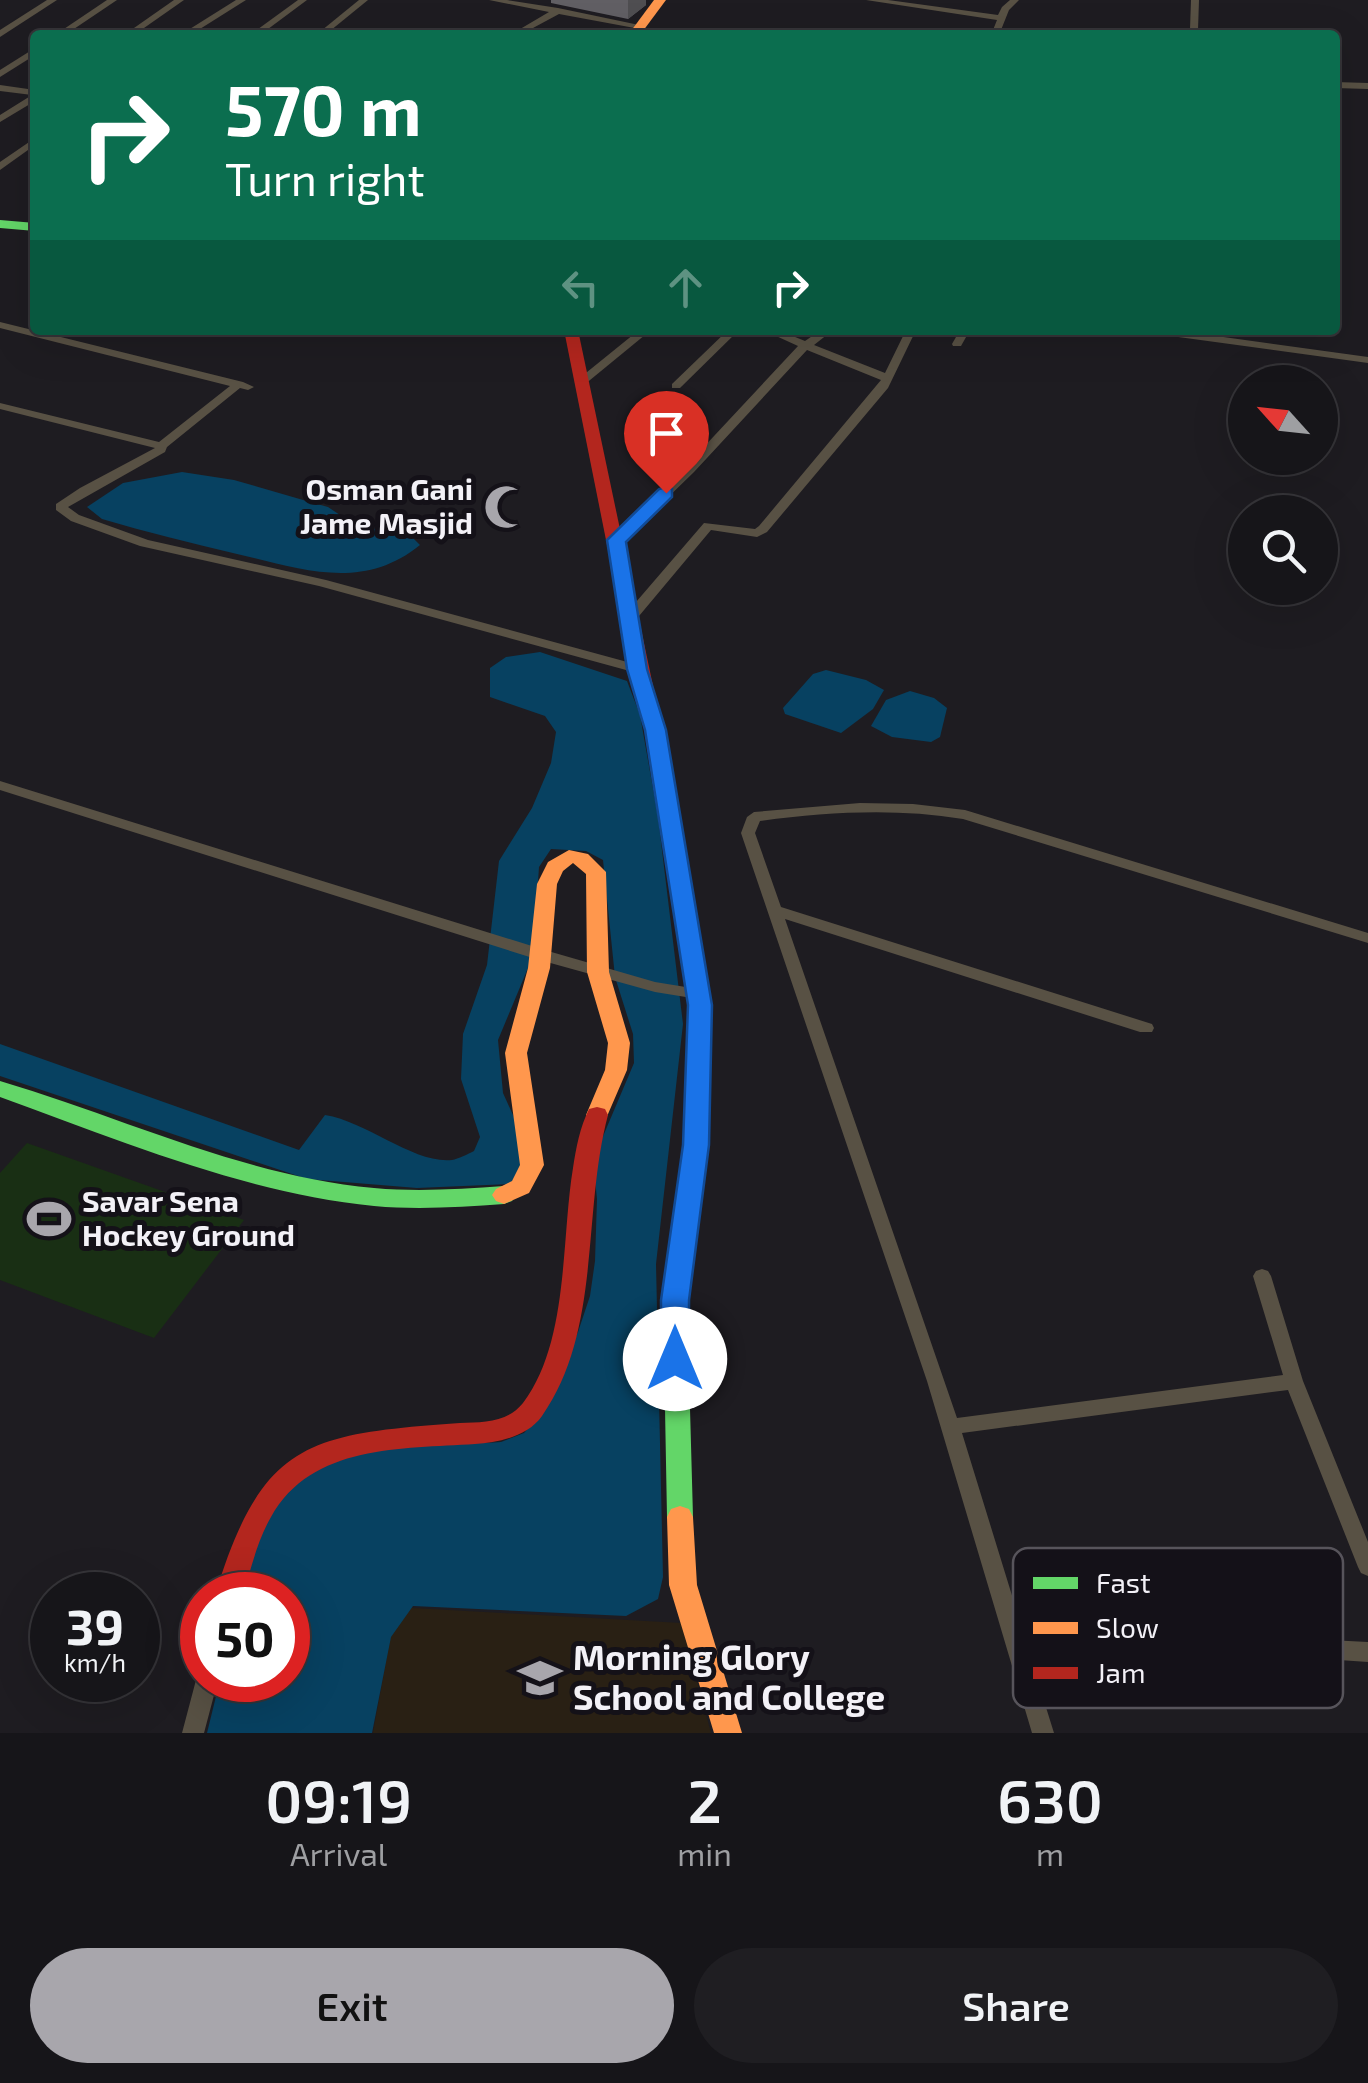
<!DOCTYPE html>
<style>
:root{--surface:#161519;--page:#1f1e22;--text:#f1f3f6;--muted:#9e9fa2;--line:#353438;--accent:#a8a6ac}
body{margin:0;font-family:"Exo 2",sans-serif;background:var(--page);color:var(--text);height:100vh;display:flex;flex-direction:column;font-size:38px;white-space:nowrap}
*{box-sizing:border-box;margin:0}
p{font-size:32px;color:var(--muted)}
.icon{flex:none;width:55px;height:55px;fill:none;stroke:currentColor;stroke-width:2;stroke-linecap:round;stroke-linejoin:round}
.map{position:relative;height:1733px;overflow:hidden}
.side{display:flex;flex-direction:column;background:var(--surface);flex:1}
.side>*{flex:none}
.hud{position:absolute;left:30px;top:30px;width:1310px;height:305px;border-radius:10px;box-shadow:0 10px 40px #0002,0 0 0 2px var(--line);background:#0b6e4f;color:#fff;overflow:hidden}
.needle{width:65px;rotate:297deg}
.buttons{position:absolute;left:1228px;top:365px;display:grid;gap:20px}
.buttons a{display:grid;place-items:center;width:110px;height:110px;border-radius:50%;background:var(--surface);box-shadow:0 10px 40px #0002,0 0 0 2px var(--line);font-size:50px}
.speed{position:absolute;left:30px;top:1572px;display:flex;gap:20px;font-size:50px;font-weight:700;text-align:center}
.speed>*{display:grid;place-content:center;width:130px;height:130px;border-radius:50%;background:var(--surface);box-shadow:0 10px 40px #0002,0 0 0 2px var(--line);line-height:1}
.speed small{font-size:25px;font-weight:400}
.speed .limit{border:15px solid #d22;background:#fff;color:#111}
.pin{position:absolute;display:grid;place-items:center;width:85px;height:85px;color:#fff;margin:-102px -42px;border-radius:50% 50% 50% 0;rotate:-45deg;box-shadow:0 0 10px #0007}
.pin .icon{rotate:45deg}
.me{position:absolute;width:110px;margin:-55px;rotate:0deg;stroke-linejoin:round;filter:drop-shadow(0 0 8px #0008)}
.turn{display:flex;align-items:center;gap:35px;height:210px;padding:0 30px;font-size:45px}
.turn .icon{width:130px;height:130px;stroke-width:2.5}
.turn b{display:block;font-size:70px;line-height:85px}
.lanes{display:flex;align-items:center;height:95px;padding:0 30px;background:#0003;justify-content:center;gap:50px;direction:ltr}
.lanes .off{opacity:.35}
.eta{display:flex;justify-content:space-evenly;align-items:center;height:170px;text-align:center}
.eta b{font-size:60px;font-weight:600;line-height:70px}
.cta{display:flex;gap:20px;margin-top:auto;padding:20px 30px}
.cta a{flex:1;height:115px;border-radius:60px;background:var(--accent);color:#111;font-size:40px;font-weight:600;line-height:115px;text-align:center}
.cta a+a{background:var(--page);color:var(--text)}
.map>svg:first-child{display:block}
</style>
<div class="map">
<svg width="1368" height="1733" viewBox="0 0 1368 1733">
<rect width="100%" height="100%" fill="#1e1c21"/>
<polygon fill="#292014" points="396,1607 681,1623 711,1733 373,1733"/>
<polygon fill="#192f14" points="27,1143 244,1220 154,1338 0,1280 0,1173"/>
<g fill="#074161">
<path d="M182 472 234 480 310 502 328 507 355 525 411 536 420 545C362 592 302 569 237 554 191 543 146 532 102 519L87 507 123 483Z"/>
<path d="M540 652 627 681 640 715 658 817 683 1024 656 1264 663 1577 658 1599 626 1616 413 1606 391 1637 372 1733H207L220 1680H288V1595H241C247 1567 254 1531 270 1506 318 1434 424 1447 501 1442L524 1433 541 1414 578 1332 590 1296 595 1261 597 1199 593 1160 634 1063 633 1034 615 977 603 860 586 851 551 849 539 867 533 956 498 1040 503 1093 523 1137V1165L510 1184 417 1188 307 1179 0 1076V1044L299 1150 325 1115C368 1122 414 1164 452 1160 458 1159 468 1154 474 1151L480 1137 461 1079 463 1034 487 965 499 861 532 808 551 763 556 732 545 716 490 697V668L506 657Z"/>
<polygon points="826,670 866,680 884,690 873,709 841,733 785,714 783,708 813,674"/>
<polygon points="910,691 934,698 947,708 940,737 931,742 892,737 871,726 886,700"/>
</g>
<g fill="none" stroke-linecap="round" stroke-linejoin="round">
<g fill="#585144" fill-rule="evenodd">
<polygon points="47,0 57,0 0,37 0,30"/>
<polygon points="107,0 117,0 65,35 55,35"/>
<polygon points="174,0 184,0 134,35 124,35"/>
<polygon points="236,0 246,0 192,34 185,32"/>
<polygon points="298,0 307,0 260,35 250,35"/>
<polygon points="359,0 368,0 325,35 316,35"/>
<polygon points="489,0 507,0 558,8 644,26 640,29 559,14 520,35 510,35 549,12"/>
<polygon points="866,0 888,0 998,15 1002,7 1010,0 1019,0 1009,10 999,35 991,35 997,20"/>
<polygon points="1191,0 1199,0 1198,30 1194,35 1185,35 1190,29"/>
<polygon points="35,48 35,55 0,77 0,70"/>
<polygon points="1335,82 1368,83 1368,89 1335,88"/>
<polygon points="0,85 35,90 35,101 0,122 0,115 32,95 0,91"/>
<polygon points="35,138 35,145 0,170 0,162"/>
<polygon points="0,322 243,382 254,387 248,390 240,388 167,447 165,452 68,507 79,515 148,540 326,580 642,666 644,669 637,673 319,586 140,546 71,521 56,510 56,504 80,488 155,448 0,409 0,403 159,442 230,386 0,328"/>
<polygon points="639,330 651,330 584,385 576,385 576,381"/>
<polygon points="728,330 739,330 680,388 672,388 672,384"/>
<polygon points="763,330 778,330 805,341 821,330 833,330 814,345 885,373 906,330 916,330 888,388 767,532 757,537 711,530 634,622 624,622 622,619 624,616 704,523 755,529 759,526 881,380 807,350 694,472 620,544 612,544 612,538 686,466 798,346"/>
<polygon points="960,330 970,330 961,346 953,346 952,344"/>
<polygon points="1144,330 1173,330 1368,357 1368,363 1149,333"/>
<polygon points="0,781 548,951 655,982 698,989 706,994 698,999 655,992 536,959 0,790"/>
<path d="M860 803 913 804 965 810 1368 933V943L963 819C895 808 828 812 760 821L755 833 781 907 1152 1024 1154 1028 1152 1032H1140L785 919 957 1418 1283 1375 1253 1276 1256 1271 1262 1269 1268 1271 1271 1276 1303 1381 1368 1542V1576L1361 1573 1358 1567 1288 1390 962 1433 1014 1602 1268 1637 1368 1642V1662L1268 1655 1019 1621 1054 1733H1032L927 1381 741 833 747 817 754 812Z"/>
<polygon points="202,1672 202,1680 218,1680 204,1733 182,1733 196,1680"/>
</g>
<g fill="#63d668" fill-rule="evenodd">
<polygon points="0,220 35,223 35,231 0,228"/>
<polygon points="647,695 656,700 665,729 711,1005 707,1145 687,1300 693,1517 689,1525 680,1528 671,1525 667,1517 663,1300 685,1145 689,1005 647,729 638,700"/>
<path d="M0 1081C125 1118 243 1176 374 1188 418 1192 461 1189 504 1186L512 1189 516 1195 512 1201 504 1204C461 1207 418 1210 374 1206 245 1193 121 1141 0 1097Z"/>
</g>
<g fill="#ff974d" fill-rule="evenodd">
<polygon points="654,0 666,0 640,35 628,35"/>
<polygon points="569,850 588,854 606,872 609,972 630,1043 627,1070 605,1121 589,1121 586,1115 605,1070 608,1043 587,972 586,874 573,863 563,871 557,884 550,968 527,1053 544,1165 529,1193 504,1204 496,1201 492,1195 496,1189 512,1181 520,1165 505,1053 528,968 537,884 548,862"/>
<polygon points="680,1506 689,1509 693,1517 697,1585 742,1733 714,1733 669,1585 667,1517 671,1509"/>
</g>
<g fill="#b3261e" fill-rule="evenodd">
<polygon points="564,330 578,330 656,700 647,705 638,700"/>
<path d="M597 1107 605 1109 608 1115C582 1212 602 1330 542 1416 527 1437 499 1442 475 1444 402 1449 312 1444 271 1517 257 1541 251 1569 243 1595H215C262 1441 308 1434 460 1423 483 1422 507 1423 523 1403 569 1342 561 1240 573 1168 576 1148 580 1127 589 1109Z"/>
</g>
</g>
<polygon fill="#615f64" points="551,0 646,0 646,5 628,19 551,3"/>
<polygon fill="#4f4e51" points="628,0 646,0 646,5 628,19"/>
<polygon fill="#1a73e8" stroke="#114b97" stroke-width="2.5" points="666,487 672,489 672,497 626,542 647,669 666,730 712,1005 709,1145 689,1300 689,1359 685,1367 675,1370 665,1367 661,1359 661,1300 683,1145 688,1005 645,730 627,669 607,540 659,489"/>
<defs>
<g id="mosque-bare" transform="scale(3.45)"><path d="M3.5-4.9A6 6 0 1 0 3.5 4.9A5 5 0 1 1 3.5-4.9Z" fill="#a8a6ac" stroke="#141118" stroke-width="2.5" paint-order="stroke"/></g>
<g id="stadium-bare" transform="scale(3.45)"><path d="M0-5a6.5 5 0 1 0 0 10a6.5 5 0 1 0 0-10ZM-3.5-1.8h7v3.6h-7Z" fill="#a8a6ac" stroke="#141118" stroke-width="2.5" paint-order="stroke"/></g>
<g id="university-bare" transform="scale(3.45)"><path d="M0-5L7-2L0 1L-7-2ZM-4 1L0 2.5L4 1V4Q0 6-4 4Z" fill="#a8a6ac" stroke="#141118" stroke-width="2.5" paint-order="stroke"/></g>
</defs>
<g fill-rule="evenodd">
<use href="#mosque-bare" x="506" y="507"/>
<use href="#stadium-bare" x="49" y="1219"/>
<use href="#university-bare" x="540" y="1678"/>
</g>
<g text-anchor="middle" stroke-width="10" stroke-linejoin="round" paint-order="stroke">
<g font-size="30" font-weight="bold" fill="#f3f1f7" stroke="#141118" text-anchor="end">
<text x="473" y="500">Osman Gani<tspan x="473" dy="34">Jame Masjid</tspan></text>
<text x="82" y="1212" text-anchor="start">Savar Sena<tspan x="82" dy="34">Hockey Ground</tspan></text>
</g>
<g font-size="35" font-weight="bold" fill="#f3f1f7" stroke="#141118" text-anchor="start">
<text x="573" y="1670">Morning Glory<tspan x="573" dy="40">School and College</tspan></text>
</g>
</g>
<rect x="1013" y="1548" width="330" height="160" rx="15" fill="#141118" stroke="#57545b" stroke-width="2.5"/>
<rect x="1033" y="1577" width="45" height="12" fill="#63d668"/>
<rect x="1033" y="1622" width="45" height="12" fill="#ff974d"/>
<rect x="1033" y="1667" width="45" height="12" fill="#b3261e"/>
<g font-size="28" fill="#f3f1f7">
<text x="1096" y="1593">Fast</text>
<text x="1096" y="1638">Slow</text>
<text x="1096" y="1683">Jam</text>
</g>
</svg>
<div class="buttons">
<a><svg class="needle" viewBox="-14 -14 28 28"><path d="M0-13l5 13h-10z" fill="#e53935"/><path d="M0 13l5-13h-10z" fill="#9e9fa2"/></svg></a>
<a><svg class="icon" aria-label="search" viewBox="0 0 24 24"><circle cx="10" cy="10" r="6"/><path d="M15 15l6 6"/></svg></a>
</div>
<div class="speed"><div>39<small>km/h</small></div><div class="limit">50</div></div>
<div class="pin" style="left:666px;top:493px;background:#d93025"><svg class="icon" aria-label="arrive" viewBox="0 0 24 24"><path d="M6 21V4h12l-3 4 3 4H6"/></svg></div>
<svg class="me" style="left:675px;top:1359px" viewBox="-20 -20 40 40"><circle r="19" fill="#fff"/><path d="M0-13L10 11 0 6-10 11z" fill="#1a73e8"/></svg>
<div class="hud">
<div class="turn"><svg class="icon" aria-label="right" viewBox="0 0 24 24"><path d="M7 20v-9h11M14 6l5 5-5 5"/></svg><div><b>570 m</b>Turn right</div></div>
<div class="lanes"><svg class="icon off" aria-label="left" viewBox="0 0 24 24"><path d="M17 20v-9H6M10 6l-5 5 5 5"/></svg><svg class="icon off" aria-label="ahead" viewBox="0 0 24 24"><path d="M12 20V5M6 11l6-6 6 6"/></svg><svg class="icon" aria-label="right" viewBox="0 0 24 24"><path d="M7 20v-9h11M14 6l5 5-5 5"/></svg></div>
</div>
</div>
<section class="side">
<div class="eta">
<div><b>09:19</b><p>Arrival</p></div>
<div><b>2</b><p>min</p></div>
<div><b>630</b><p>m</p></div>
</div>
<div class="cta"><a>Exit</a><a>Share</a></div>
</section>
